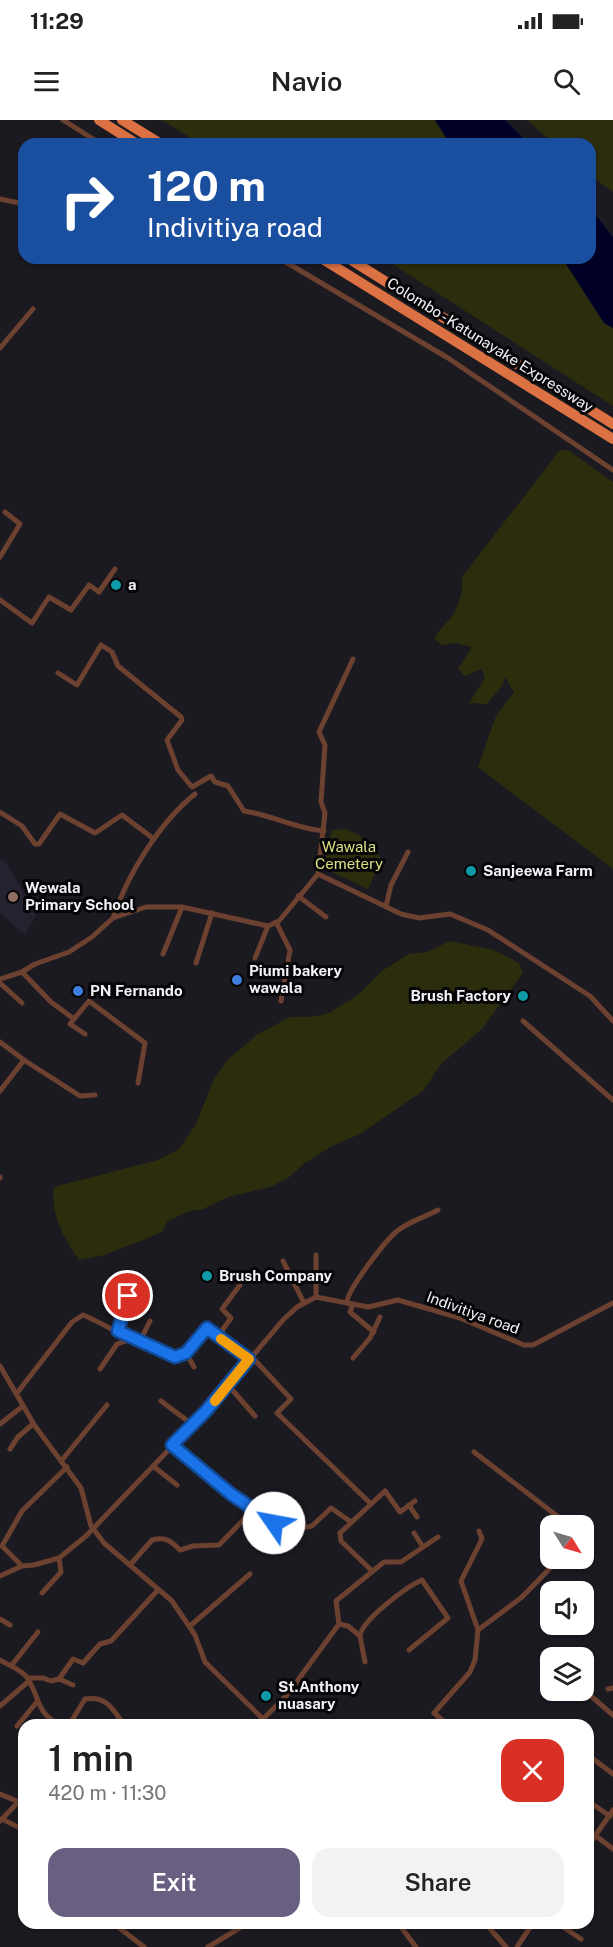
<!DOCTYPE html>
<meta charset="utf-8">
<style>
:root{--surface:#fff;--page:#f2f2f2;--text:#222;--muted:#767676;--accent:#685f81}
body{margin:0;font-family:"Public Sans",sans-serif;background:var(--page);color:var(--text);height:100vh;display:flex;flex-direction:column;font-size:22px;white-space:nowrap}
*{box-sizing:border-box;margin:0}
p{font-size:20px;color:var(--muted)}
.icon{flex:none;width:33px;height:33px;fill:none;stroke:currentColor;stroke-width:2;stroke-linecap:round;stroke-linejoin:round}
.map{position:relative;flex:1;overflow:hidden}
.details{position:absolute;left:18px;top:1599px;width:576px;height:210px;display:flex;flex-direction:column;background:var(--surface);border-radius:18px;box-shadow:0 2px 4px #0004}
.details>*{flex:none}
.hud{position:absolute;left:18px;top:18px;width:578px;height:126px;border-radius:18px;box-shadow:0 2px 4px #0004;background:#1a4fa0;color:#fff;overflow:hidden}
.needle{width:39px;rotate:127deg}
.buttons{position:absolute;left:540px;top:1395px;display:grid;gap:12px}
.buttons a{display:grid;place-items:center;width:54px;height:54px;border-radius:12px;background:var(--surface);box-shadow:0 2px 4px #0004;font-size:30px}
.pin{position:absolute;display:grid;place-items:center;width:51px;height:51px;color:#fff;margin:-26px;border:3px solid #fff;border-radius:50%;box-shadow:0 2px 6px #0007}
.me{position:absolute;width:66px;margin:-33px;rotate:303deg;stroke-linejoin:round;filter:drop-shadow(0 0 4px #0008)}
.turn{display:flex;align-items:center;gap:21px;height:126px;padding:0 30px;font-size:27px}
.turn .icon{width:78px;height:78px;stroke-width:2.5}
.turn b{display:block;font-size:42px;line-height:51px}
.round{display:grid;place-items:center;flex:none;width:63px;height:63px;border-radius:18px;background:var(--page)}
.head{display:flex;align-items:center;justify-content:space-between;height:102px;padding:0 30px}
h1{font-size:36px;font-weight:600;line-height:45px}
.primary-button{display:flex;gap:12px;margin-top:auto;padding:12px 30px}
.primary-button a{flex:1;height:69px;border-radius:18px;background:var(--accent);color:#fff;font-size:24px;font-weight:600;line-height:69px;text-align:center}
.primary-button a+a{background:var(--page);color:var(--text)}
.status{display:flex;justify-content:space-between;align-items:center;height:42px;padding:0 30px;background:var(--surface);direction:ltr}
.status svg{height:16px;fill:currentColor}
header{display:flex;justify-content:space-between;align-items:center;height:78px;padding:0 30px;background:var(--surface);font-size:27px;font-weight:600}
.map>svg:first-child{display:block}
</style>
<div class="status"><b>11:29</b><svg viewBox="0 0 49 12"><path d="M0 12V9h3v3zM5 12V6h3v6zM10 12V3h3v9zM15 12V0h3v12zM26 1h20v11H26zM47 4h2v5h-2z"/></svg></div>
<header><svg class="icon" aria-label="menu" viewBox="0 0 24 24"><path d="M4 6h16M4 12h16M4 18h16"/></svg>Navio<svg class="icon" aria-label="search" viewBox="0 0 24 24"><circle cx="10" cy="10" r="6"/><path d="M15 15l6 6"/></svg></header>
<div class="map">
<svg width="613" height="1827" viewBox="0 0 613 1827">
<rect width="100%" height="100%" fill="#1c1a21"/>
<polygon fill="#25212e" points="0,739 7,743 36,795 25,815 0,793"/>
<g fill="#2c2d0c">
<polygon points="162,0 435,0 450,24 200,24"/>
<polygon points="527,0 613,0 613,72 590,55 590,24 554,24"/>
<polygon points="383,138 559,138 566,144 604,203 613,208 613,286"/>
<path d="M560 330H568L613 362V749L478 647 496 596 514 572 505 557 502 566 487 584 469 583 485 558 482 549 465 556 458 549 472 527 456 523 441 525 435 519C438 510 444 506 450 499 458 489 464 470 462 457Z"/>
<polygon points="346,709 359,715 382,739 368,769 323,748 332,710"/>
<path d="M450 821 494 830 519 843 523 853 482 909 441 944 423 971 360 1014 332 1026 305 1043 288 1058 270 1067 228 1077 203 1089 186 1092 167 1102 163 1111 146 1119 104 1135 79 1140C64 1118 50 1094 54 1067L158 1040 179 1029 195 1006 214 959 227 940 258 914 290 897H312L329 893 358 875 382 851 409 834 427 832Z"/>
</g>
<g fill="#000027">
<polygon points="435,0 505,0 529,24 450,24"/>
<polygon points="590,88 613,117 613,208 604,203 566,144 559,138 590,138"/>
</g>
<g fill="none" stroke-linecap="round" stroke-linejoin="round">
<g stroke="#6c4130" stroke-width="5">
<polyline points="63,0 101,24"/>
<polyline points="0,79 24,84"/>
<polyline points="279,138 448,238 613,350"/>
<polyline points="0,228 33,189"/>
<polyline points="0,437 20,404 5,392"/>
<polyline points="0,480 32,503 49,477 71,490 89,465 99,472 115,449"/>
<path d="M58 553 77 565 101 525 112 532 118 546 181 597 182 600 167 620 178 650 192 667 211 656 215 662 228 666 244 691C272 695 296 709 324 711"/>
<polyline points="0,692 22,706 35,724 39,724 60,694 95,713 122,695 154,719"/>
<polyline points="318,754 401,794 419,798 450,794 488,810 590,876 613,901"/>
<polyline points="318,754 325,693 321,682 325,625 319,612 353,539"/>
<polyline points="298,776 326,797"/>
<polyline points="386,786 391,765 408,732"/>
<path d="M113 798C127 755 160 702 195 674"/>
<polyline points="276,802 290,830 281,881"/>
<polyline points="163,834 182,787"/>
<polyline points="255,838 268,806"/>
<polyline points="196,843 212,793"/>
<polyline points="22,852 51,882 74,899 70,904 85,914"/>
<polyline points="0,859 22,852 35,844 69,832 92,817 113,798 146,787 182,787 268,806 279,801 318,754"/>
<polyline points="0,863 22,883"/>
<polyline points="74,899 89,881 145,923 138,963"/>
<polyline points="523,901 613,980"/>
<polyline points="0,922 24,940 0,971"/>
<polyline points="24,940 80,976 95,975"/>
<polyline points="0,1057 0,1058"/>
<polyline points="283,1141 304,1183"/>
<polyline points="316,1177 316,1135"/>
<path d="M347 1183C346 1171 386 1120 397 1111 408 1102 425 1097 438 1090"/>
<polyline points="353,1184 350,1192 374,1212"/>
<polyline points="118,1211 128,1176"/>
<polyline points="218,1216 231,1198 222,1189 240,1165"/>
<polyline points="139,1223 150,1201"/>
<polyline points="186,1233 194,1247"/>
<polyline points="251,1236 291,1279 277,1293 371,1384"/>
<polyline points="353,1238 370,1218 380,1197"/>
<polyline points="0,1246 35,1306 81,1368 91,1406 104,1423 172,1481 195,1515 205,1542 262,1598 266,1605"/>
<polyline points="100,1249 117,1224 132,1219"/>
<polyline points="228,1265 255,1296"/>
<path d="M17 1273 72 1202 83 1195C105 1203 167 1245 186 1233 194 1228 201 1216 207 1208L249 1239"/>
<polyline points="161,1281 193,1305"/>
<polyline points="0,1304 23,1286"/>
<polyline points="172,1325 231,1374 274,1403"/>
<polyline points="10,1329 18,1317 33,1304"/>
<polyline points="474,1332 570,1406"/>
<polyline points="62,1340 107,1285"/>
<polyline points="153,1346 177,1365"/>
<polyline points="409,1385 417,1397"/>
<polyline points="292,1410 312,1406 331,1388 351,1402"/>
<polyline points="414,1413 423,1427"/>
<path d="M130 1445 152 1420C165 1416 171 1421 180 1430L193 1426 219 1425 253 1390"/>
<polyline points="22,1446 2,1426 22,1391 67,1347"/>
<polyline points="371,1450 341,1421 340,1413 385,1371 400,1392 415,1381"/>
<polyline points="0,1456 22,1446 34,1445 59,1438 86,1416 206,1291 283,1200 297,1187 316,1177 368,1187 398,1180 460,1198 524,1225 533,1225 613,1183"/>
<polyline points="42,1473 61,1452 59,1438"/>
<polyline points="0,1499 10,1505"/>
<polyline points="339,1504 336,1481 384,1442 401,1442 438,1417"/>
<polyline points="190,1506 250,1454"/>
<polyline points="478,1510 461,1461 482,1419 479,1411"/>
<polyline points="360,1516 365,1542"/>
<path d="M0 1540C8 1545 24 1551 28 1559 40 1578 36 1593 60 1605"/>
<polyline points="549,1540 550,1541"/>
<polyline points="11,1546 38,1512"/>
<polyline points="28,1558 43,1558 51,1561 59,1559 73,1565"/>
<polyline points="59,1559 73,1539 83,1543 100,1524 111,1521 158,1470"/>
<polyline points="608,1569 613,1568"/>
<polyline points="584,1570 613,1595"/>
<polyline points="0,1586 29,1561"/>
<path d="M263 1599 287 1575 339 1504 348 1506 360 1516C362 1500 406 1467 422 1460L448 1498 409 1530"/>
<path d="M69 1605 85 1579C107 1576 113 1589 124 1605"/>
<polyline points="448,1605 434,1593 470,1552 475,1540 478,1510 522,1477 560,1438"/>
<polyline points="17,1606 36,1583"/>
<polyline points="588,1635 613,1654"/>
<polyline points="0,1674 19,1682"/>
<polyline points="588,1681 610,1696"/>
<polyline points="2,1699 24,1710"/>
<polyline points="0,1701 24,1676"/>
<polyline points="596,1716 613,1729"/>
<polyline points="588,1726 613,1690"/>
<polyline points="113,1803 144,1827"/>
<polyline points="398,1803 416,1827"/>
<polyline points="485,1803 506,1827"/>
<polyline points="557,1803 581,1819"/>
<polyline points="208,1827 248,1803"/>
<polyline points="517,1827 533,1803"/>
</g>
<g stroke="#dc7143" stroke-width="10">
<polyline points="99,0 137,24"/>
<polyline points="122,0 161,24"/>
<polyline points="321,138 613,319"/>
<polyline points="348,138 613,304"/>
</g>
</g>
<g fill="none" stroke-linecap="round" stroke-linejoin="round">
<g stroke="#114b97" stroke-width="15">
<polyline id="route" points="128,1176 118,1211 175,1237 186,1233 207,1208 249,1239 206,1291 172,1325 231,1374 274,1403"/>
</g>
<use href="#route" stroke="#1a73e8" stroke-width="10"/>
<polyline stroke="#f59e0b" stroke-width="10" points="215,1281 249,1239 221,1219"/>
</g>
<g fill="#0f9aa8" stroke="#060608" stroke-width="2">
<circle cx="116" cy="465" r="6"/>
<circle cx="471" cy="751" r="6"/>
<circle cx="523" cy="876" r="6"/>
<circle cx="207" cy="1156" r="6"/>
<circle cx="266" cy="1576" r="6"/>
</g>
<circle fill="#8d6e63" stroke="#060608" stroke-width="2" cx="13" cy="777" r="6"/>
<g fill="#3f7fe0" stroke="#060608" stroke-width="2">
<circle cx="237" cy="860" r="6"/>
<circle cx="78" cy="871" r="6"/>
</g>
<g text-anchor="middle" stroke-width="6" stroke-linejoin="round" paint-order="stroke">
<g font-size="15" fill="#f4f2f7" stroke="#060608">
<text transform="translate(490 225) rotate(32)" y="5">Colombo - Katunayake Expressway</text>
<text transform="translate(473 1193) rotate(20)" y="5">Indivitiya road</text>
</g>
<g font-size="15" font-weight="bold" fill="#f4f2f7" stroke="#060608" text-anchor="start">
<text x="128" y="470">a</text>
<text x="483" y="756">Sanjeewa Farm</text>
<text x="25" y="773">Wewala<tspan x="25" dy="17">Primary School</tspan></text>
<text x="249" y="856">Piumi bakery<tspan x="249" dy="17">wawala</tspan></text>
<text x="90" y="876">PN Fernando</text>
<text x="511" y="881" text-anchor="end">Brush Factory</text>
<text x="219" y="1161">Brush Company</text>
<text x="278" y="1572">St.Anthony<tspan x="278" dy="17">nuasary</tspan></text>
</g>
<g font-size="15" fill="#dbe083" stroke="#060608">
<text x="349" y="732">Wawala<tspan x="349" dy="17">Cemetery</tspan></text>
</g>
</g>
</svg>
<div class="buttons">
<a><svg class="needle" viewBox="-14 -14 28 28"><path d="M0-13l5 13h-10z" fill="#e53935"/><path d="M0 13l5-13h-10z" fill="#767676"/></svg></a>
<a><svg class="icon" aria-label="sound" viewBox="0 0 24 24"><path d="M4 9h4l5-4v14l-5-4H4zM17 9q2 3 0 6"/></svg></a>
<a><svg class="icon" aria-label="layers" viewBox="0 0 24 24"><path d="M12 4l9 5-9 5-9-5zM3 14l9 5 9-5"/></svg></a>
</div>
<div class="pin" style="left:128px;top:1176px;background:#d93025"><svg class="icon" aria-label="arrive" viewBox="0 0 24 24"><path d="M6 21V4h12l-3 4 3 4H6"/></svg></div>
<svg class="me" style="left:274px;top:1403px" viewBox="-20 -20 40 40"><circle r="19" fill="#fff"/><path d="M0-13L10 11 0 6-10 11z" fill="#1a73e8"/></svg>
<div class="hud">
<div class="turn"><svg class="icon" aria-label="right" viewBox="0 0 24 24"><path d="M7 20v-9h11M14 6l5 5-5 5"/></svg><div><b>120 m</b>Indivitiya road</div></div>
</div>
<section class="details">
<div class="head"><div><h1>1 min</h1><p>420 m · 11:30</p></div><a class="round" style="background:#d93025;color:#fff"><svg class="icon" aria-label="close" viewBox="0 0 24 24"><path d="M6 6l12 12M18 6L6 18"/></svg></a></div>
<div class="primary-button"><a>Exit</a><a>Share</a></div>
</section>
</div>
